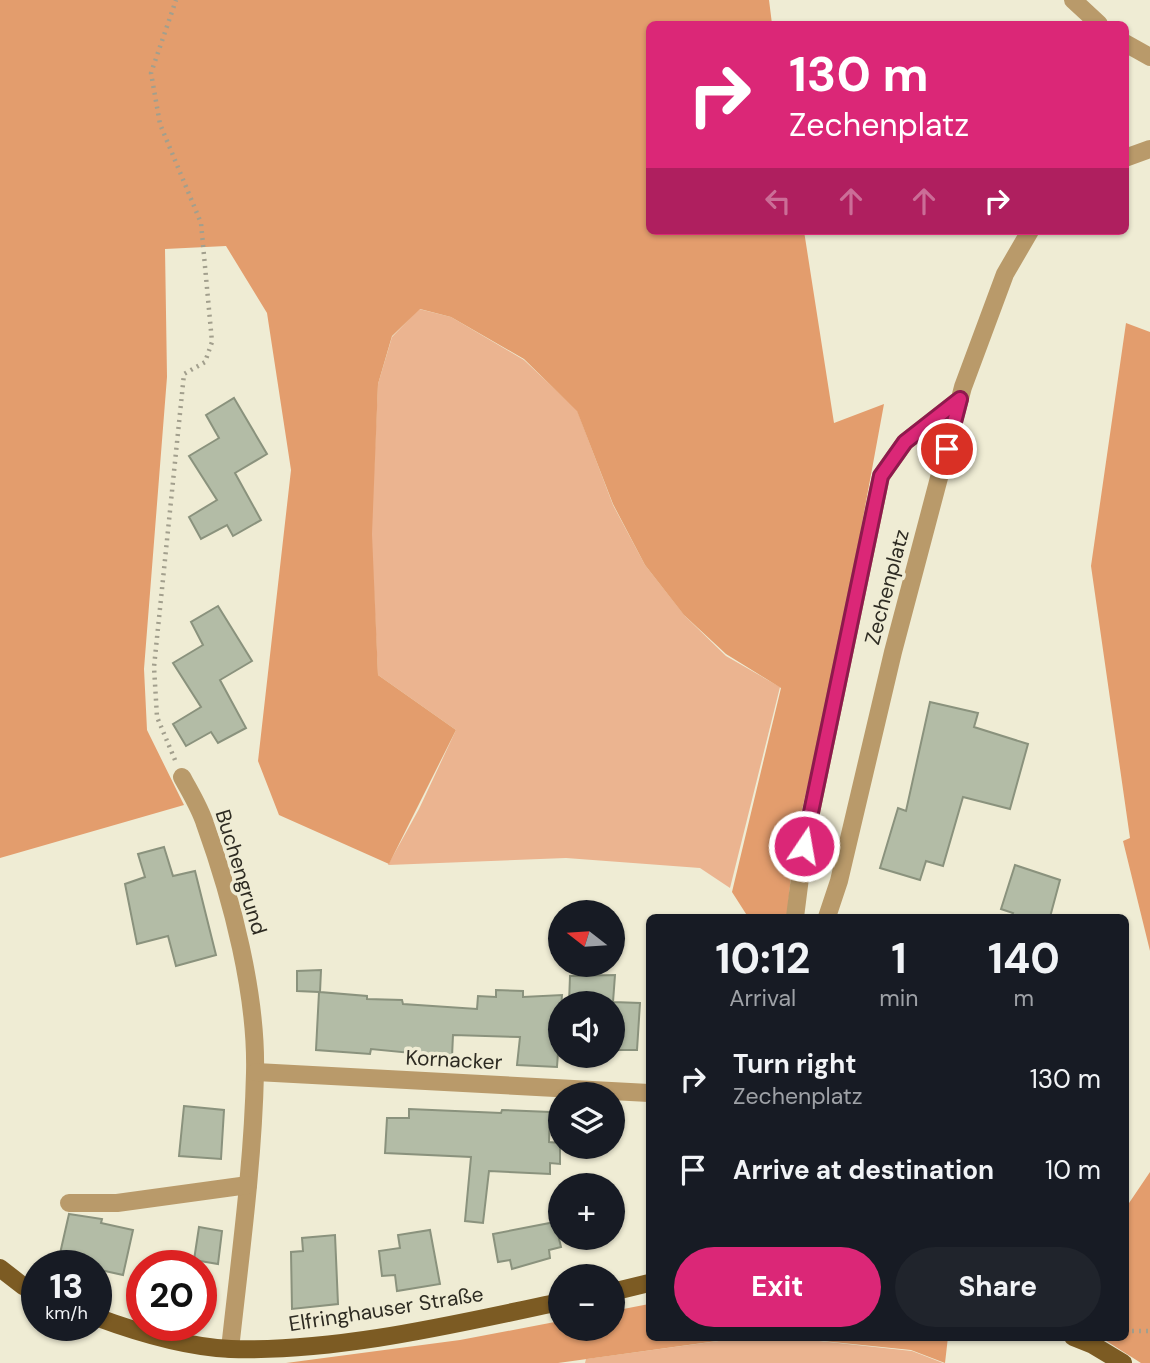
<!DOCTYPE html>
<meta charset="utf-8">
<style>
:root{--surface:#171b24;--page:#20242c;--text:#f1f3f6;--muted:#9ea1a6;--accent:#db2777}
body{margin:0;font-family:"DM Sans",sans-serif;background:var(--page);color:var(--text);height:100vh;display:flex;flex-direction:column;font-size:26px;white-space:nowrap}
*{box-sizing:border-box;margin:0}
p{font-size:23px;color:var(--muted)}
.icon{flex:none;width:38px;height:38px;fill:none;stroke:currentColor;stroke-width:2;stroke-linecap:round;stroke-linejoin:round}
.map{position:relative;flex:1;overflow:hidden}
.side{position:absolute;left:646px;top:914px;width:483px;height:427px;display:flex;flex-direction:column;background:var(--surface);border-radius:10px;box-shadow:0 2px 5px #0004}
.side>*{flex:none}
.banner{position:absolute;left:646px;top:21px;width:483px;height:214px;border-radius:10px;box-shadow:0 2px 5px #0004;background:#db2777;color:#fff;overflow:hidden}
.needle{width:46px;rotate:287deg}
.controls{position:absolute;left:548px;top:900px;display:grid;gap:14px}
.controls a{display:grid;place-items:center;width:77px;height:77px;border-radius:50%;background:var(--surface);box-shadow:0 2px 5px #0004;font-size:35px}
.speed{position:absolute;left:21px;top:1250px;display:flex;gap:14px;font-size:35px;font-weight:700;text-align:center}
.speed>*{display:grid;place-content:center;width:91px;height:91px;border-radius:50%;background:var(--surface);box-shadow:0 2px 5px #0004;line-height:1}
.speed small{font-size:18px;font-weight:400}
.speed .limit{border:10px solid #d22;background:#fff;color:#111}
.pin{position:absolute;display:grid;place-items:center;width:60px;height:60px;color:#fff;margin:-30px;border:4px solid #fff;border-radius:50%;box-shadow:0 2px 7px #0007}
.me{position:absolute;width:77px;margin:-38px;rotate:12deg;stroke-linejoin:round;filter:drop-shadow(0 0 5px #0008)}
.turn{display:flex;align-items:center;gap:24px;height:147px;padding:0 28px;font-size:32px}
.turn .icon{width:91px;height:91px;stroke-width:2.5}
.turn b{display:block;font-size:49px;line-height:60px}
.lanes{display:flex;align-items:center;height:66px;padding:0 28px;background:#0003;justify-content:center;gap:35px;direction:ltr}
.lanes .off{opacity:.35}
.eta{display:flex;justify-content:space-evenly;align-items:center;height:119px;text-align:center}
.eta b{font-size:42px;font-weight:700;line-height:49px}
.primary-button{display:flex;gap:14px;margin-top:auto;padding:14px 28px}
.primary-button a{flex:1;height:80px;border-radius:42px;background:var(--accent);color:#fff;font-size:28px;font-weight:700;line-height:80px;text-align:center}
.primary-button a+a{background:var(--page);color:var(--text)}
ul{padding:0;list-style:none}
li{display:flex;align-items:center;gap:21px;height:91px;padding:0 28px}
li div{flex:1}
li b{display:block;font-size:26px}
li em{font-style:normal}
.map>svg:first-child{display:block}
</style>
<div class="map">
<svg width="1150" height="1363" viewBox="0 0 1150 1363">
<rect width="100%" height="100%" fill="#efecd4"/>
<g fill="#ebb490">
<polygon points="419,309 451,317 524,360 577,410 613,505 645,565 685,616 726,656 780,687 730,888 700,868 566,858 388,865 419,809 456,730 378,675 371,533 378,384 392,337"/>
<polygon points="748,1337 782,1337 912,1351 943,1363 585,1363 586,1359"/>
</g>
<g fill="#e39d6d">
<polygon points="0,0 769,0 772,24 649,24 649,231 804,231 834,423 884,404 840,643 794,845 787,917 748,917 732,892 781,688 726,654 684,615 645,565 613,504 577,411 524,359 451,317 420,309 392,336 378,384 372,534 378,675 456,730 389,864 279,815 258,761 291,470 267,313 226,246 165,249 167,377 144,669 147,730 184,805 0,858"/>
<polygon points="1126,323 1150,332 1150,951 1123,841 1130,838 1091,566"/>
<polygon points="1150,1172 1150,1363 1141,1363 1100,1337 1125,1337 1125,1209"/>
<polygon points="649,1304 649,1337 746,1337 558,1363 286,1363 460,1340 560,1321 560,1328 612,1328 613,1311"/>
<polygon points="784,1337 948,1337 945,1363 911,1350"/>
</g>
<g fill="#b3bca6" stroke="#8a927d" stroke-width="2">
<polygon points="234,398 267,454 235,473 261,520 233,536 227,525 201,539 189,517 217,500 189,456 219,438 206,415"/>
<polygon points="218,606 252,661 220,680 246,728 218,743 211,732 186,746 173,724 201,707 173,663 203,645 191,622"/>
<polygon points="930,702 978,713 974,727 1028,744 1010,809 963,797 943,866 926,861 920,880 880,868 898,808 906,811"/>
<polygon points="164,847 173,876 195,871 216,955 176,966 168,936 137,944 125,884 145,877 138,854"/>
<polygon points="1015,865 1060,880 1050,917 1011,917 1013,913 1001,909"/>
<polygon points="321,970 320,992 367,996 367,999 402,1000 403,1004 477,1009 478,996 496,997 496,990 523,991 523,997 562,995 557,1067 517,1065 520,1037 453,1035 452,1057 371,1049 370,1054 316,1050 319,992 297,991 297,971"/>
<polygon points="615,975 613,1002 640,1003 637,1050 612,1050 612,1003 569,1003 570,976"/>
<polygon points="184,1106 224,1110 221,1159 179,1156"/>
<polygon points="409,1109 501,1113 502,1110 550,1112 549,1142 560,1143 560,1164 550,1163 550,1174 489,1171 483,1223 465,1221 471,1157 385,1153 387,1118 409,1118"/>
<polygon points="69,1214 102,1219 101,1223 133,1230 123,1275 96,1269 96,1265 59,1258"/>
<polygon points="555,1222 561,1247 549,1250 550,1258 512,1269 510,1260 498,1262 493,1234"/>
<polygon points="199,1227 222,1231 218,1264 194,1260"/>
<polygon points="430,1230 440,1284 397,1291 395,1275 382,1276 379,1251 400,1248 398,1235"/>
<polygon points="335,1235 338,1304 292,1309 291,1252 303,1251 302,1238"/>
</g>
<g fill="none" stroke-linecap="round" stroke-linejoin="round">
<g stroke="#a29f8d" stroke-width="4.5" stroke-dasharray="2 5" stroke-linecap="butt">
<polyline points="175,760 157,717 154,667 184,374 205,362 212,342 201,223 160,124 151,73 176,0"/>
<polyline points="1125,1331 1150,1331"/>
</g>
<g stroke="#b99a6a" stroke-width="18">
<polyline points="1073,0 1099,24"/>
<polyline points="1125,43 1150,57"/>
<polyline points="1125,158 1150,149"/>
<path d="M182 777C190 792 200 808 205 824 232 899 257 995 255 1073 253 1165 240 1257 230 1349"/>
<polyline points="795,917 804,846 881,476 905,442 960,399"/>
<polyline points="827,917 839,881 893,652 963,387 1005,274 1030,231"/>
<polyline points="256,1072 649,1093"/>
<polyline points="69,1203 117,1203 248,1185"/>
</g>
<g stroke="#7c5b23" stroke-width="18">
<polyline points="0,1268 23,1286 37,1293"/>
<polyline points="612,1292 649,1283"/>
<path d="M96 1317C139 1333 186 1347 231 1349 339 1352 455 1324 560 1302"/>
<polyline points="1073,1337 1093,1345 1123,1363"/>
</g>
</g>
<g fill="none" stroke-linecap="round" stroke-linejoin="round">
<g stroke="#8e194d" stroke-width="18">
<polyline id="route" points="804,846 881,476 905,442 960,399 947,449"/>
</g>
<use href="#route" stroke="#db2777" stroke-width="12"/>
</g>
<g text-anchor="middle" stroke-width="7" stroke-linejoin="round" paint-order="stroke">
<g font-size="21" fill="#2d2b22" stroke="#efecd4">
<text transform="translate(887 587) rotate(-75)" y="7">Zechenplatz</text>
<text transform="translate(241 872) rotate(73)" y="7">Buchengrund</text>
<text transform="translate(454 1060) rotate(3)" y="7">Kornacker</text>
<text transform="translate(386 1309) rotate(-9)" y="7">Elfringhauser Straße</text>
</g>
</g>
</svg>
<div class="controls">
<a><svg class="needle" viewBox="-14 -14 28 28"><path d="M0-13l5 13h-10z" fill="#e53935"/><path d="M0 13l5-13h-10z" fill="#9ea1a6"/></svg></a>
<a><svg class="icon" aria-label="sound" viewBox="0 0 24 24"><path d="M4 9h4l5-4v14l-5-4H4zM17 9q2 3 0 6"/></svg></a>
<a><svg class="icon" aria-label="layers" viewBox="0 0 24 24"><path d="M12 4l9 5-9 5-9-5zM3 14l9 5 9-5"/></svg></a>
<a>+</a>
<a>−</a>
</div>
<div class="speed"><div>13<small>km/h</small></div><div class="limit">20</div></div>
<div class="pin" style="left:947px;top:449px;background:#d93025"><svg class="icon" aria-label="arrive" viewBox="0 0 24 24"><path d="M6 21V4h12l-3 4 3 4H6"/></svg></div>
<svg class="me" style="left:804px;top:846px" viewBox="-20 -20 40 40"><circle r="17" fill="#db2777" stroke="#fff" stroke-width="3"/><path d="M0-11L8 9 0 5-8 9z" fill="#fff"/></svg>
<div class="banner">
<div class="turn"><svg class="icon" aria-label="right" viewBox="0 0 24 24"><path d="M7 20v-9h11M14 6l5 5-5 5"/></svg><div><b>130 m</b>Zechenplatz</div></div>
<div class="lanes"><svg class="icon off" aria-label="left" viewBox="0 0 24 24"><path d="M17 20v-9H6M10 6l-5 5 5 5"/></svg><svg class="icon off" aria-label="ahead" viewBox="0 0 24 24"><path d="M12 20V5M6 11l6-6 6 6"/></svg><svg class="icon off" aria-label="ahead" viewBox="0 0 24 24"><path d="M12 20V5M6 11l6-6 6 6"/></svg><svg class="icon" aria-label="right" viewBox="0 0 24 24"><path d="M7 20v-9h11M14 6l5 5-5 5"/></svg></div>
</div>
<section class="side">
<div class="eta">
<div><b>10:12</b><p>Arrival</p></div>
<div><b>1</b><p>min</p></div>
<div><b>140</b><p>m</p></div>
</div>
<ul>
<li><svg class="icon" aria-label="right" viewBox="0 0 24 24"><path d="M7 20v-9h11M14 6l5 5-5 5"/></svg><div><b>Turn right</b><p>Zechenplatz</p></div><em>130 m</em></li>
<li><svg class="icon" aria-label="arrive" viewBox="0 0 24 24"><path d="M6 21V4h12l-3 4 3 4H6"/></svg><div><b>Arrive at destination</b></div><em>10 m</em></li>
</ul>
<div class="primary-button"><a>Exit</a><a>Share</a></div>
</section>
</div>
